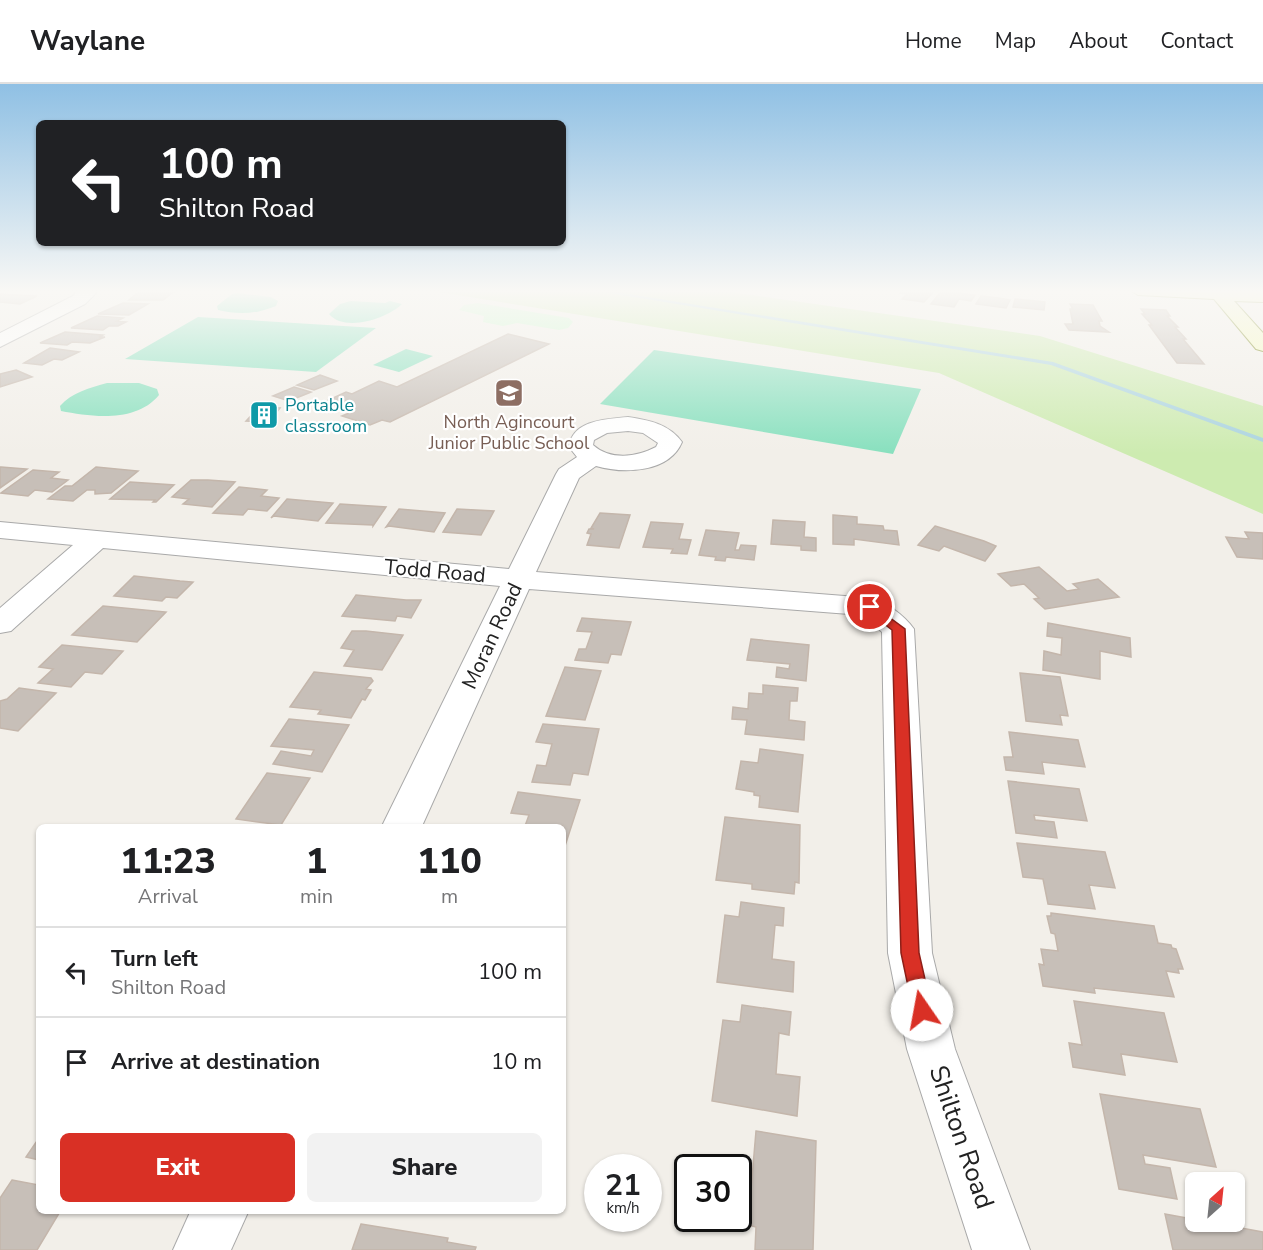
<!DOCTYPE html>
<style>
:root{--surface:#fff;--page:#f2f2f2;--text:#202124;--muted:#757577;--line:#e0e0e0;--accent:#d93025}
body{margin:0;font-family:"Nunito Sans",sans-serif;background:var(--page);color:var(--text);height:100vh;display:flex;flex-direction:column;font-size:22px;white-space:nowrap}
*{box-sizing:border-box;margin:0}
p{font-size:20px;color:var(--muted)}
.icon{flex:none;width:33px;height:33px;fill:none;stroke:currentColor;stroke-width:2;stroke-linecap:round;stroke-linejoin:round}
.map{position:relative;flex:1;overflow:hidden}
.sheet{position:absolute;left:36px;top:740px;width:530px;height:390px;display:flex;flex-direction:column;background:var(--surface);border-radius:9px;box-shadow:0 2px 4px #0004}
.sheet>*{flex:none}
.hud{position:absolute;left:36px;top:36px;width:530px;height:126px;border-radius:9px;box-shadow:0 2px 4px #0004;background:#202124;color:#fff;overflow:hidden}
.needle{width:39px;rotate:27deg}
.tools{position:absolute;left:1185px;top:1088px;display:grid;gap:12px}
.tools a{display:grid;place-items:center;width:60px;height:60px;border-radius:9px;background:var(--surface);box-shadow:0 2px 4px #0004;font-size:30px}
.speed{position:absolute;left:584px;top:1070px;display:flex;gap:12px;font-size:30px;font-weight:700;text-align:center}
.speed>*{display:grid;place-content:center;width:78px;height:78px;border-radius:50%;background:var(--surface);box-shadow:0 2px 4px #0004;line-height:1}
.speed small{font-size:15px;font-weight:400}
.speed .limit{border:3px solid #111;border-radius:9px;background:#fff;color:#111}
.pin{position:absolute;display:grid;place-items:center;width:51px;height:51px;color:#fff;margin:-26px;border:3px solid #fff;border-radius:50%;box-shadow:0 2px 6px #0007}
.me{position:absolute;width:66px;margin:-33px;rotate:348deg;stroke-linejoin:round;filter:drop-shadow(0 0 4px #0008)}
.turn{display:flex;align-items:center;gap:21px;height:126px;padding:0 24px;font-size:27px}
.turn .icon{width:78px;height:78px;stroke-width:2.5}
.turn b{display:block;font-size:42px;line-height:51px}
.eta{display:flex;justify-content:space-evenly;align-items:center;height:102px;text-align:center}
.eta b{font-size:36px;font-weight:800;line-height:42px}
.cta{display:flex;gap:12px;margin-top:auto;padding:12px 24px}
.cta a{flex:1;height:69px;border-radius:9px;background:var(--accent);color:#fff;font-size:24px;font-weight:800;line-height:69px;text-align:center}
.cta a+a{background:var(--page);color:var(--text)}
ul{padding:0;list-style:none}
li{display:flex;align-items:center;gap:18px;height:90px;padding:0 24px;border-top:2px solid var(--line)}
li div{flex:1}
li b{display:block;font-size:22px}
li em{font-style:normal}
header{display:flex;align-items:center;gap:36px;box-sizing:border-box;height:84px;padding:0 30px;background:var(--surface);border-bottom:2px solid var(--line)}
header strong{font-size:28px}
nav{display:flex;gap:33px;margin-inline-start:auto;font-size:21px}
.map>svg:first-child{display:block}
</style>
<header>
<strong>Waylane</strong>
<nav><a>Home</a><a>Map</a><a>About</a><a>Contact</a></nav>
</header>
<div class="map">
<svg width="1263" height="1166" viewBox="0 0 1263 1166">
<rect width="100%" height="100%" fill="#f2efe9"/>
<polygon fill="#cdebb0" points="426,206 717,206 1040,252 1263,322 1263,430 939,289"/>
<polygon fill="#c8facc" points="478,219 569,234 573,238 568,244 559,246 517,239 503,242 483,238 484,232 459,226 464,221"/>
<g fill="#88e0be">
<path d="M238 209 271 213 278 217 276 222C257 230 238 231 218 226L217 222 232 210Z"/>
<path d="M351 217 385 219 390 217 402 220C388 234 345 249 329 230L340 220Z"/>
<polygon points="198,233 376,244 316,288 125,275"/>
<polygon points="406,265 433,272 399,288 373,281"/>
<polygon points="654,266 921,305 893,370 600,320"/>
<path d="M107 299H139L157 305 159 311C136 339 92 333 61 327L60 322C72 308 90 304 107 299Z"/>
</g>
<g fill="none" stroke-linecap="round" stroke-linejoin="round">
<polygon fill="#aad3df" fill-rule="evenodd" points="591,206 604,206 1053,278 1263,354 1263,358 1051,281"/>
</g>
<g fill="#c7bfb8" stroke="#c4b6ab" stroke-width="1.5">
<polygon points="149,206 176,206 163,216 129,216 136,210"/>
<polygon points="903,206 935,206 924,218 902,215 907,210 900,209"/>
<polygon points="941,207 975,211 971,217 959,215 954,223 931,220"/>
<polygon points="0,210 19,211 37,212 20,220 0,218"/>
<polygon points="981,212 999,214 1010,216 1006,224 976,220"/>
<polygon points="1015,215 1045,218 1044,226 1013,223"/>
<polygon points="123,219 148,220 129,231 98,230"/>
<polygon points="1070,220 1093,221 1102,237 1099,237 1100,242 1109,248 1069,246 1065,240 1073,240 1070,225 1073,225"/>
<polygon points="1141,225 1166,226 1170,232 1167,232 1178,243 1175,243 1186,255 1183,255 1204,280 1177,279 1149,241 1152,241 1142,230 1145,230"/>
<polygon points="97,232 123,234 117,237 126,238 118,242 109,242 103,246 71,244"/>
<polygon points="65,248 103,251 99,253 105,253 90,259 72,258 67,261 40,259"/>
<polygon points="508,250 549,260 390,338 382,336 370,341 342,332 354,327 324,318 346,308 352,310 379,297 397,303"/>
<polygon points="50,264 79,268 62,276 54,275 42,281 24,279"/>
<polygon points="16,286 32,293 0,303 0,290"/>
<polygon points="320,291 337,297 314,306 297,301"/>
<polygon points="294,303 311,308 289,317 273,312"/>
<polygon points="259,323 280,324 269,338 246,337"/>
<polygon points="0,383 1,383 27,385 0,404"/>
<polygon points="96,383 138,387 111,409 95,410 95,406 87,406 73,417 48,415 65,402 72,402"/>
<polygon points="33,386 59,388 51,394 68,396 52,408 35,406 28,412 1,409"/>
<polygon points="191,396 208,396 235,398 212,423 183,420 189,415 172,413"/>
<polygon points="130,398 174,401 156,418 153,418 155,416 110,415"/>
<polygon points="239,403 267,406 261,412 279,414 267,427 248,425 243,431 213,429"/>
<polygon points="287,415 333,419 318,437 274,432 271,434"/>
<polygon points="340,420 386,423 373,442 373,441 326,439"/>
<polygon points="399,425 445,429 434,448 389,442 386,443"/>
<polygon points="457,425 494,427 481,451 443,448"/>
<polygon points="600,429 630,431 619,464 587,461 591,450 587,449 589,445 594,445 591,444"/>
<polygon points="833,431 857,433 857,440 883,442 884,446 897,447 899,461 854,455 854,461 833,460"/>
<polygon points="773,436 805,438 804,453 816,454 816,467 801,466 801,462 771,460"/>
<polygon points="651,438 683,440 679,455 691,456 687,470 671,469 673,465 643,463"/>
<polygon points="935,442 984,457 996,462 994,465 985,477 944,462 939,467 918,461"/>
<polygon points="706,446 739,449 735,466 739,466 741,461 756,462 754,476 726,473 725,477 715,476 716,473 699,471"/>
<polygon points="1245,448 1263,449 1263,475 1237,473 1226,453 1249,455"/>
<polygon points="1039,483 1067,507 1079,505 1073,500 1098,495 1119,513 1045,525 1034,515 1039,514 1024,500 1011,502 998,490"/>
<polygon points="134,492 180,497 193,498 177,514 166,513 162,517 114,512"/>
<polygon points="356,511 406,516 421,516 411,534 397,532 395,537 342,532"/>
<polygon points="103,522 166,528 137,558 72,551"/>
<polygon points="582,534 631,538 621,571 611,570 608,579 575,576 579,565 586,565 592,548 577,547"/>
<polygon points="1048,539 1130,554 1131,573 1100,567 1100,595 1043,586 1044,567 1061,571 1062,554 1047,552"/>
<polygon points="352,547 366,547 403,551 382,586 344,582 354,566 341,564"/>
<polygon points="751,555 809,561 806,597 776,593 777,583 789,585 790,580 747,576"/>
<polygon points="62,561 123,567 102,590 85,588 71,603 38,599 53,585 39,583"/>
<polygon points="565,583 601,587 585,636 546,632"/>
<polygon points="314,588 371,594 373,597 366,605 371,606 365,616 362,615 351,634 318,630 321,626 290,623"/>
<polygon points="1020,589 1060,593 1068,632 1060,631 1062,641 1026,637"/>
<polygon points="763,601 798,604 797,617 790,617 789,636 805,638 804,656 745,650 747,636 732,635 733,623 748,625 749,609 763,610"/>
<polygon points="19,604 56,609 18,647 0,644 0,617 7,615"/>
<polygon points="289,635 349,641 322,688 273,680 281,667 311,672 314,666 271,662"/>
<polygon points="543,640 599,645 588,691 573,689 570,701 532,698 537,681 546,682 552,660 536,658"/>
<polygon points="1009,648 1078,656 1085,683 1042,678 1044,690 1006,686 1004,673 1013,673"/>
<polygon points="760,665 803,671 798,728 759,723 760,712 754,711 754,708 736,705 741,677 758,679"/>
<polygon points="267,689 310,694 281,741 236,735"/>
<polygon points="1008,697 1079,705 1087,737 1034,731 1035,736 1054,738 1057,754 1016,749"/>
<polygon points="518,708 580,716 563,768 562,742 525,742 529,731 511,729"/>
<polygon points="725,733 800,741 799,799 795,798 794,810 752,805 752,800 716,796"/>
<polygon points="1017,759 1105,768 1115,804 1089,801 1095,825 1048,820 1043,795 1023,793"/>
<polygon points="741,818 784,824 783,842 775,841 772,875 794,878 793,908 717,898 725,831 739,833"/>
<polygon points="1051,829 1154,842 1158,859 1171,861 1172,864 1176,865 1183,885 1178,885 1179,889 1166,887 1174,913 1094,904 1095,909 1043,902 1039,880 1044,881 1041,865 1058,867 1055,850 1051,849 1047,832 1051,832"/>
<polygon points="1074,917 1164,929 1177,978 1121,970 1125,991 1073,983 1069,959 1082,961"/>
<polygon points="742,921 791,928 789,951 779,949 776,990 800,993 797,1032 712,1017 723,936 740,938"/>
<polygon points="1100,1010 1200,1025 1216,1083 1143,1071 1145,1080 1170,1084 1177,1115 1119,1105"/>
<polygon points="756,1047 816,1057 813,1166 755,1166 756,1143 748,1141"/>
<polygon points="39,1054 39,1076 26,1073"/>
<polygon points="12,1096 39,1101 39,1126 61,1126 37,1166 0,1166 0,1114"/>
<polygon points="1165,1130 1263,1148 1263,1166 1173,1166"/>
<polygon points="361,1140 448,1154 447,1158 476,1163 475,1166 352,1166"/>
</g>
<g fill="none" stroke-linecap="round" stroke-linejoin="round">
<g stroke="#a9a9a9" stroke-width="2">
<g id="street">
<polygon points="78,206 97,208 85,220 0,263 0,249 73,212"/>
<path d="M628 333C649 336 669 340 682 358 669 389 624 390 596 382L579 394 536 488 870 514C886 518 904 531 914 545L932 869 955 965 1030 1166H972L907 965 888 869 882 548 862 531 529 505 422 742H382L500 502 103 464 11 547 0 549V524L73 461 0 454V438L509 485 556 390 559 385 577 373 569 363C572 336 606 335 628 333ZM628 347 643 349 658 359 656 363C637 373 611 377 593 361L594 356 607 349Z"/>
<polygon points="191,1126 249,1126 231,1166 173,1166"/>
</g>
</g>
<g stroke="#707d05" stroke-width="2">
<polygon id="secondary" points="1130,206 1263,208 1263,218 1234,217 1263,249 1263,267 1256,265 1214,215 1138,211"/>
</g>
<use href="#street" fill="#fff" fill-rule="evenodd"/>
<use href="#secondary" fill="#f7fabf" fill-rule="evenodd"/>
</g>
<linearGradient id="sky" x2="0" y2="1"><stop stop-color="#8fc0e4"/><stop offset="0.56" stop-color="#f9f8f5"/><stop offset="1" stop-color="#f9f8f5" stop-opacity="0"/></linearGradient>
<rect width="1263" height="370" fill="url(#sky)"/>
<polygon fill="#d93025" stroke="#8d1f18" stroke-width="1.5" points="870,519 905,545 919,869 932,926 929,932 922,935 915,932 913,926 901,869 892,546 865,525 863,523 865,520"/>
<defs>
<g id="school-square" transform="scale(1.5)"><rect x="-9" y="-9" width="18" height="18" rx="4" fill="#8d6e63" stroke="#fff"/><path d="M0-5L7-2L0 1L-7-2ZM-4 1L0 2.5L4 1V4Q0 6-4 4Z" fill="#fff"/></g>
<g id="building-square" transform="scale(1.5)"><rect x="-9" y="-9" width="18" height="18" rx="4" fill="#0f9aa8" stroke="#fff"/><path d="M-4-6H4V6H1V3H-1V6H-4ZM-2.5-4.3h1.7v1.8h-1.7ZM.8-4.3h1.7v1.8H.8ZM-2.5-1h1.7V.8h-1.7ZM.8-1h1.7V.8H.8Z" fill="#fff"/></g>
</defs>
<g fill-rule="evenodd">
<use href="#school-square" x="509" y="309"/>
<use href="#building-square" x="264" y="331"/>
</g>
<g text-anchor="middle" stroke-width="4.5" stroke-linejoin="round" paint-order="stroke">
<g font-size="18" fill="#0d838f" stroke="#fff" text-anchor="start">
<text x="285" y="327">Portable<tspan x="285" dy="21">classroom</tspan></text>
</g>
<g font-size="18" fill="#785e54" stroke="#fff">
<text x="509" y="344">North Agincourt<tspan x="509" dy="21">Junior Public School</tspan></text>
</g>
<g font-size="21" fill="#222" stroke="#fff">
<text transform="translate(435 487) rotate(5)" y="7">Todd Road</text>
<text transform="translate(492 552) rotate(-65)" y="7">Moran Road</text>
</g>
<g font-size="26" fill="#222" stroke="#fff">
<text transform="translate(962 1053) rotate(71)" y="9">Shilton Road</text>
</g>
</g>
</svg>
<div class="tools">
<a><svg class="needle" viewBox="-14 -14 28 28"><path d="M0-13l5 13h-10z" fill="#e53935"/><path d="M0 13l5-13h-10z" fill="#757577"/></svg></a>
</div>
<div class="speed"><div>21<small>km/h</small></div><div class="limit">30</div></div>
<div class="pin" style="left:870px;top:523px;background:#d93025"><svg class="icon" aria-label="arrive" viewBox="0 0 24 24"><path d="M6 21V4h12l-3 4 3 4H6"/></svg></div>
<svg class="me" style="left:922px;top:926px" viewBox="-20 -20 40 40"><circle r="19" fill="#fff"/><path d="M0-13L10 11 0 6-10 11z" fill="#d93025"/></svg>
<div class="hud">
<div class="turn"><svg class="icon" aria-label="left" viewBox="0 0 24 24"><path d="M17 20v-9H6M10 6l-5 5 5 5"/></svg><div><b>100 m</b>Shilton Road</div></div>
</div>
<section class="sheet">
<div class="eta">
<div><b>11:23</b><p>Arrival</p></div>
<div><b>1</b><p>min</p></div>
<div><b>110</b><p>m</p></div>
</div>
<ul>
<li><svg class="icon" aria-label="left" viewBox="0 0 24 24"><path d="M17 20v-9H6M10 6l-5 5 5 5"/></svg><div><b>Turn left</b><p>Shilton Road</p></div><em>100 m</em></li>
<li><svg class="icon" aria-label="arrive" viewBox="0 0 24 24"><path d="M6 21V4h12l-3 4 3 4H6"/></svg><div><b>Arrive at destination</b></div><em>10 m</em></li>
</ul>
<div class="cta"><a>Exit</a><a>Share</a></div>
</section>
</div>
